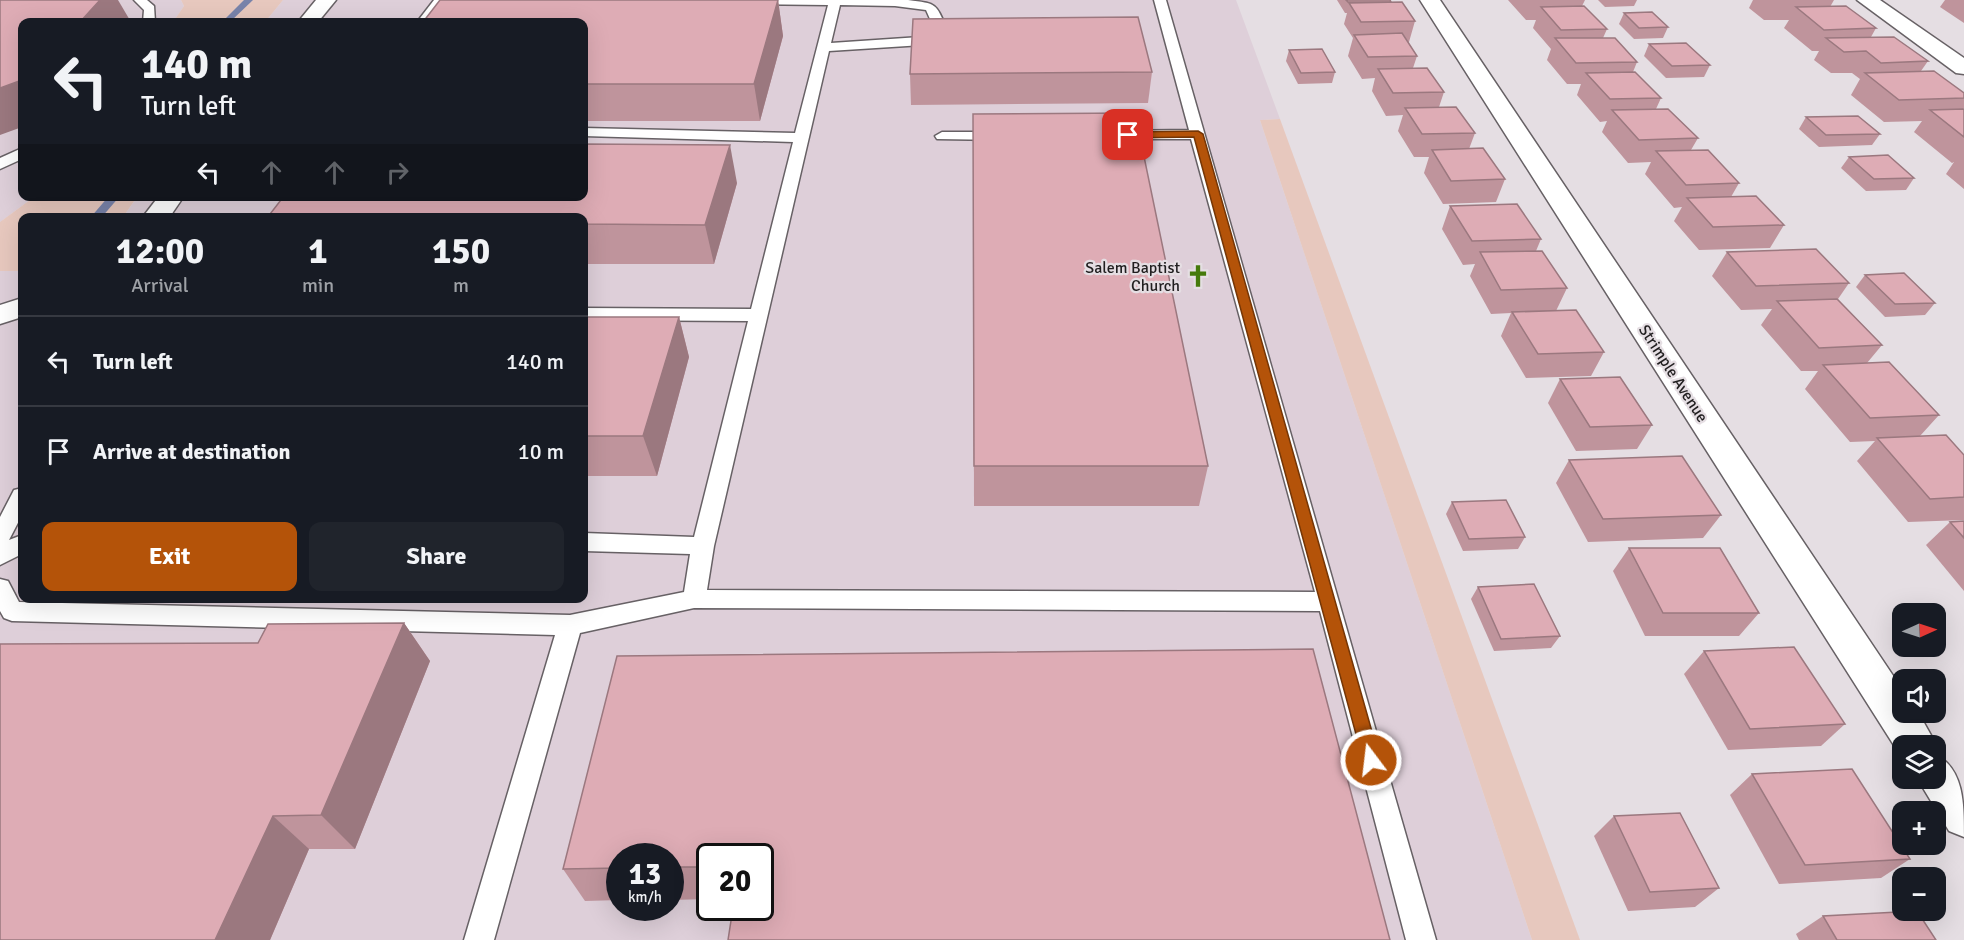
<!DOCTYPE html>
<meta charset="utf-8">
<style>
:root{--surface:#171b24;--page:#20242c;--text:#f1f3f6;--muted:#9ea1a6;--line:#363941;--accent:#b45309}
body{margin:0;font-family:Signika,sans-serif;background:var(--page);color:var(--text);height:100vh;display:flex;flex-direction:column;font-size:22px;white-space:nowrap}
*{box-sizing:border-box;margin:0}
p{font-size:20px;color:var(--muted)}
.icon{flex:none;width:33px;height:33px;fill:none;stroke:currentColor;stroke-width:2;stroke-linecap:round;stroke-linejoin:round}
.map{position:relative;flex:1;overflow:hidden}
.panel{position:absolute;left:18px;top:213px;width:570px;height:390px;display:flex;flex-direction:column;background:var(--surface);border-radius:12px;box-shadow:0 6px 24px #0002}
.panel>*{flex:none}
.guide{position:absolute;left:18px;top:18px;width:570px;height:183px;border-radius:12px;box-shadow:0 6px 24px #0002;background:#171b24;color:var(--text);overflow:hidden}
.needle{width:39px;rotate:87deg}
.fabs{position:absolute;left:1892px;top:603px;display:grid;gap:12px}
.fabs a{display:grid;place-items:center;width:54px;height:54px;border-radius:12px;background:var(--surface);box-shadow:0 6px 24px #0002;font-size:30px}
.speed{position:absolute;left:606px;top:843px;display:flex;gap:12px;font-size:30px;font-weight:700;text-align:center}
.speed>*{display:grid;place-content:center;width:78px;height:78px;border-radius:50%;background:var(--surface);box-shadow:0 6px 24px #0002;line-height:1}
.speed small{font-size:15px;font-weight:400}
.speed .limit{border:3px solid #111;border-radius:9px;background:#fff;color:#111}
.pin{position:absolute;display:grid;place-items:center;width:51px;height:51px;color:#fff;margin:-26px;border-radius:12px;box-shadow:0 3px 9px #0006}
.me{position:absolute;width:66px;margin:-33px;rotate:345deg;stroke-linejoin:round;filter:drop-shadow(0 0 4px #0008)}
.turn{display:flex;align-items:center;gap:21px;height:126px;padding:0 24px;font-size:27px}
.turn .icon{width:78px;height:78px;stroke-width:2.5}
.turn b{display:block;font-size:42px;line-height:51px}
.lanes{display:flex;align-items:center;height:57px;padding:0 24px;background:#0003;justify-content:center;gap:30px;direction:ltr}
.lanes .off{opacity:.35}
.eta{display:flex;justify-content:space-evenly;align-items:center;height:102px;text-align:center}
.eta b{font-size:36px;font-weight:800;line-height:42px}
.button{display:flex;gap:12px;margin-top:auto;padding:12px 24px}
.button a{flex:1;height:69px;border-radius:12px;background:var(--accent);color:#fff;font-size:24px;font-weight:800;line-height:69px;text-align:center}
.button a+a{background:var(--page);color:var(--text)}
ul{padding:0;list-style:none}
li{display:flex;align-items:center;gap:18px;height:90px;padding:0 24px;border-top:2px solid var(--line)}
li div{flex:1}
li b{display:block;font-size:22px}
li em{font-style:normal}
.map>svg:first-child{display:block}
</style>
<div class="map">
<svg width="1964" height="940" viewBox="0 0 1964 940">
<rect width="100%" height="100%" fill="#e5dee3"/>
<g fill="#decfd9" fill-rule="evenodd">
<polygon points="0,0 181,0 184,6 173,22 22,22 22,196 34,197 0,222"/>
<path d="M283 0H1236L1280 119 1260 120 1532 940H0V271H22V598H584V218L123 217 138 196H584V22H265ZM620 856H670V908H620ZM710 856H760V908H710Z"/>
</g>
<g fill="#e7c8be">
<polygon points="181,0 283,0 265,22 173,22 184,6"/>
<polygon points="1280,119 1580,940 1532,940 1260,120"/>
<polygon points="34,197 34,196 137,197 123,217 22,218 22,271 0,271 0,222"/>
</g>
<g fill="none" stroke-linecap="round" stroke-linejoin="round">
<g fill="#7983aa" fill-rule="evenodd">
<polygon points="244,0 253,0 230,22 222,22"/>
<polygon points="109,196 120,196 101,218 90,218"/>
</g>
<g stroke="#676165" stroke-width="3">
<g id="service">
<polygon points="134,0 147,0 154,6 155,22 143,22 144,10"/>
<polygon points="434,0 446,0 429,22 417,22"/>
<path d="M742 0H908C937 4 935 2 947 29L923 45 829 51 714 546 707 590 1315 592 1191 139H1111L1104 135 1111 131 1189 130 1154 0H1166L1436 940H1406L1320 611 694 608 580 633 494 940H464L555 635 12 621 4 618 0 611V579L8 581 19 602 570 615 684 592 690 554 584 551V533L694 537 748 321 584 320V308L751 309 793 142 584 136V128L795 133 828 5 748 4ZM840 5 895 6 926 10 934 28 920 37 831 43Z"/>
<polygon points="942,132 1002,132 1009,136 1002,140 937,139 935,136"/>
<polygon points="22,148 22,159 0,169 0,158"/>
<polygon points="22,488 22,515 9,540 22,535 22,554 0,565 0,517 14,490"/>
</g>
</g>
<g stroke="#676165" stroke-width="3">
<g id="minor">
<polygon points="316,0 336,0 318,22 298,22"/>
<polygon points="1420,0 1440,0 1902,689 1902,712 1918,712 1937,746 1935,751 1935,746 1902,746 1902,758"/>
<polygon points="1857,0 1880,0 1964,58 1964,74 1956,73"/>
<polygon points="159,196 184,196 169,218 142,218"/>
<polygon points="22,298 22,317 0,324 0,305"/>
<path d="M1935 754C1964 769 1964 803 1964 837L1949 831 1917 778H1935Z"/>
</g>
</g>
<use href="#service" fill="#fff" fill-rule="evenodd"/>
<use href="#minor" fill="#fff" fill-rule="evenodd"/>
</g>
<g fill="#bf949c">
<polygon points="778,0 783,36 760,121 584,121 584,22"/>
<polygon points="1337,0 1390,0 1391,2 1415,21 1409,42 1408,42 1417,56 1413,68 1444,92 1439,107 1475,133 1469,149 1505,179 1496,202 1443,204 1424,173 1429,157 1414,157 1398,131 1403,115 1386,116 1372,91 1375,78 1362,79 1348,56 1353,38 1344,24 1347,13 1345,13"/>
<polygon points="1508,0 1585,0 1582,6 1607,29 1603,38 1637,62 1633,72 1661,98 1656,109 1698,138 1691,150 1739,183 1731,197 1784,225 1770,248 1699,250 1674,221 1682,207 1674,208 1645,174 1651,162 1628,163 1602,132 1607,121 1600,122 1577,95 1581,84 1567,84 1547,60 1551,49 1533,28 1536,20 1526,20"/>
<polygon points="1598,0 1637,0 1634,6 1605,7"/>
<polygon points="1753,0 1834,0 1830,7 1876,28 1871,37 1928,61 1921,71 1964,93 1964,108 1963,109 1964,109 1964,189 1946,174 1954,162 1952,163 1914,132 1922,121 1884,122 1851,95 1860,79 1852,73 1831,73 1814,60 1819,51 1812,51 1784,28 1789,20 1764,20 1749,8"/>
<polygon points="1945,0 1964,0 1964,23 1940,7"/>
<polygon points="1624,13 1668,27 1663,38 1634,39 1619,24"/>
<polygon points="1649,44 1710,65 1704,77 1666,78 1644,56"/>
<polygon points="1289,50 1335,72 1332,83 1298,84 1286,61"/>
<polygon points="1152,72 1148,103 911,105 910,74"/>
<polygon points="973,114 1208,466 1199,506 974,506"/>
<polygon points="1806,117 1880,134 1872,145 1819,147 1799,129"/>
<polygon points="1849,157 1914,178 1906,190 1866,191 1841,168"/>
<polygon points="737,183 714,264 584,264 584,218"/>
<polygon points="1450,206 1541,239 1536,251 1567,288 1556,311 1604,352 1591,376 1526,378 1501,336 1511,313 1491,314 1470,276 1475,264 1463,265 1442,229"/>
<polygon points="1727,252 1849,283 1838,299 1882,345 1867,363 1939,415 1920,436 1964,455 1964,520 1908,522 1857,461 1875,441 1850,442 1805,389 1818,371 1801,371 1761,325 1772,309 1741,310 1712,276"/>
<polygon points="1865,275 1935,303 1925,315 1885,317 1856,287"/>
<polygon points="584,317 679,317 689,357 657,476 584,476"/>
<polygon points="1560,379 1652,425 1637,449 1576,451 1548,403"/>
<polygon points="1569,460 1721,515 1703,538 1588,542 1556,483"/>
<polygon points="1452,502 1525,537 1518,549 1463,551 1446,514"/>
<polygon points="1964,521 1964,591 1926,545 1950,522"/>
<polygon points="1629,548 1759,613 1739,636 1645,636 1613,571"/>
<polygon points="1478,587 1560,636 1551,648 1494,651 1471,599"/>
<polygon points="404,623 430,661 355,849 309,849 270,940 0,940 258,643"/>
<polygon points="1704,651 1845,724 1821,746 1728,750 1684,674"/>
<polygon points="617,656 760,856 710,856 710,899 670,900 670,856 620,856 620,900 585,901 563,869"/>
<polygon points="1752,774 1910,859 1881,878 1779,884 1730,795"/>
<polygon points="1614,816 1719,888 1695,907 1628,911 1594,836"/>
<polygon points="1823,916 1936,940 1799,940 1796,934"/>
</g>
<g fill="#9b787f">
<polygon points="100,0 118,0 131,22 80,22"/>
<polygon points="778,0 783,36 760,121 754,84"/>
<polygon points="22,80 22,127 0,135 0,88"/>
<polygon points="730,145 737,183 714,264 705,225"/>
<polygon points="679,317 689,357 657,476 643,436"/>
<polygon points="404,623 430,661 355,849 321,815"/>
<polygon points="273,816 309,849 270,940 215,940"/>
</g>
<g fill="#deacb5" stroke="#9b787f" stroke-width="1.5">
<polygon points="0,0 100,0 80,22 22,22 22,80 0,88"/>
<polygon points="440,0 778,0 754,84 584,84 584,22 423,22"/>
<polygon points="1346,0 1390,0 1391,2 1348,2"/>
<polygon points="1402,2 1415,21 1361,22 1349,3"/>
<polygon points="1584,6 1607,29 1561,30 1541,7"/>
<polygon points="1846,6 1876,28 1824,30 1796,7"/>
<polygon points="1652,12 1668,27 1639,28 1624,13"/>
<polygon points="1138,17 1152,72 910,74 913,19"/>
<polygon points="1402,33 1417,56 1368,57 1354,35"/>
<polygon points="1894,37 1928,61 1881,63 1866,51 1844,52 1826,38"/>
<polygon points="1555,38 1615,38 1637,62 1576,63"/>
<polygon points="1686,43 1710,65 1672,66 1649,44"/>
<polygon points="1322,49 1335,72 1301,73 1289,50"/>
<polygon points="1427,68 1444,92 1393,93 1378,69"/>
<polygon points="1934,71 1964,93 1964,98 1899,100 1865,73"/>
<polygon points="1635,72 1661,98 1610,99 1586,73"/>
<polygon points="1456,107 1475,133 1422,134 1405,108"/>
<polygon points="1668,109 1698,138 1639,140 1612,110"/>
<polygon points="1964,109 1964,137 1930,110"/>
<polygon points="1135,113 1208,466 974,466 973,114"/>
<polygon points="1858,116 1880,134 1826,135 1806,117"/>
<polygon points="584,144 730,145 705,225 584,224 584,218 267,218 284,196 584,196"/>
<polygon points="1483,148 1505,179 1451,181 1432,150"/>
<polygon points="1708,150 1739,183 1686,185 1656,151"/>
<polygon points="1888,155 1914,178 1874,179 1849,157"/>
<polygon points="1756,196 1784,225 1713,227 1687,198"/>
<polygon points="1517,204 1541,239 1472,241 1450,206"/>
<polygon points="1816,249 1849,283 1756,286 1727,252"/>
<polygon points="1542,251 1567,288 1501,290 1480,252"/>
<polygon points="1904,273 1935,303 1895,304 1865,275"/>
<polygon points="1837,299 1882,345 1819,348 1777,301"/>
<polygon points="1576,310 1604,352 1538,354 1512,312"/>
<polygon points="584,317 679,317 643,436 584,436"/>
<polygon points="1889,362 1939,415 1870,418 1823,365"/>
<polygon points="1620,377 1652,425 1590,427 1560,379"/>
<polygon points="1946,435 1964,455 1964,497 1930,499 1877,438"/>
<polygon points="1682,456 1721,515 1603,519 1569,460"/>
<polygon points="1506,500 1525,537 1469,539 1452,502"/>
<polygon points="1964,521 1964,538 1950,522"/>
<polygon points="1629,548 1720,548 1759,613 1663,613"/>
<polygon points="1534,584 1560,636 1501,639 1478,587"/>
<polygon points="404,623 321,815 273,816 215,940 0,940 0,644 258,643 268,624"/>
<polygon points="1794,647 1845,724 1750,729 1704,651"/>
<polygon points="1313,649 1390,940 728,940 733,908 760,908 760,856 710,856 710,867 670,867 670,856 620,856 620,868 563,869 617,656"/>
<polygon points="1852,769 1910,859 1805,865 1752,774"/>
<polygon points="1680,813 1719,888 1650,892 1614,816"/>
<polygon points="1917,911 1936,940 1837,940 1823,916"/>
</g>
<polygon fill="#b45309" stroke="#753606" stroke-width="1.5" points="1198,131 1203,134 1380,760 1377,765 1371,767 1365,765 1363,760 1194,137 1128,138 1123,135 1128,132"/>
<defs>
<g id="church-bare" transform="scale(1.8)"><path d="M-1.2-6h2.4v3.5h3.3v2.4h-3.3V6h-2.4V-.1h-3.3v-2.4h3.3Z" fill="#457a0b" stroke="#e5dee3" stroke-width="2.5" paint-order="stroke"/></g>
</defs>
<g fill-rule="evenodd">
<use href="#church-bare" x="1198" y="276"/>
</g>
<g text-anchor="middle" stroke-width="4.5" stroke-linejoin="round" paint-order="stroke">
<g font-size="16" fill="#211f20" stroke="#e5dee3" text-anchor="end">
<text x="1180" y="273">Salem Baptist<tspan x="1180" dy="18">Church</tspan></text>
</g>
<g font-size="16" fill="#211f20" stroke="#e5dee3">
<text transform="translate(1674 373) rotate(57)" y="6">Strimple Avenue</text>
</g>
</g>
</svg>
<div class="fabs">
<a><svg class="needle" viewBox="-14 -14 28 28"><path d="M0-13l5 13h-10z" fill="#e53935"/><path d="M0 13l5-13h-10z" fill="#9ea1a6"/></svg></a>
<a><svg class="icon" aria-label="sound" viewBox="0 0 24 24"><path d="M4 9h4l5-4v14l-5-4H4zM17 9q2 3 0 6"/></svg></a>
<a><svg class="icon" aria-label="layers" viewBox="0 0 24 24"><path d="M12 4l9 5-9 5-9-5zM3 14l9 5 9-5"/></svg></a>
<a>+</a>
<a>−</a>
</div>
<div class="speed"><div>13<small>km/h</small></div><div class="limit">20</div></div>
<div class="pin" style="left:1128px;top:135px;background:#d93025"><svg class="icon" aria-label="arrive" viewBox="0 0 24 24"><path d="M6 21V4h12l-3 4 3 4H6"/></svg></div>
<svg class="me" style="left:1371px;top:760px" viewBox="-20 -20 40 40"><circle r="17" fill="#b45309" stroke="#fff" stroke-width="3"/><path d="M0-11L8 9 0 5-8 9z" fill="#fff"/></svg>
<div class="guide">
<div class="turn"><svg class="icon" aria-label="left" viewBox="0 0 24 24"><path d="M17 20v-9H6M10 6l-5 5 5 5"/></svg><div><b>140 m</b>Turn left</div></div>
<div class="lanes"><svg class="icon" aria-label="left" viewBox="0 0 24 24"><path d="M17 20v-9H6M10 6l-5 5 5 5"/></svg><svg class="icon off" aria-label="ahead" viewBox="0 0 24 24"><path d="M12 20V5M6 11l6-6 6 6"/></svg><svg class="icon off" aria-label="ahead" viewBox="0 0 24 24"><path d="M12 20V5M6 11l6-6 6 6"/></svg><svg class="icon off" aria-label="right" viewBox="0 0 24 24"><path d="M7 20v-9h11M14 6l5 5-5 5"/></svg></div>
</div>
<section class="panel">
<div class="eta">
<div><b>12:00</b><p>Arrival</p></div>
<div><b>1</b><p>min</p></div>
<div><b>150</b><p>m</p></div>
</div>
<ul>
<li><svg class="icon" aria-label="left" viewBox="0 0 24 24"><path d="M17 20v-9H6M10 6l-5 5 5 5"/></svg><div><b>Turn left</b></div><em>140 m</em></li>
<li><svg class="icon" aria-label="arrive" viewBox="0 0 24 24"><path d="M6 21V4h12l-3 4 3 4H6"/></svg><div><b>Arrive at destination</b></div><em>10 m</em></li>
</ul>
<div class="button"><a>Exit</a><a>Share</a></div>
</section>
</div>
